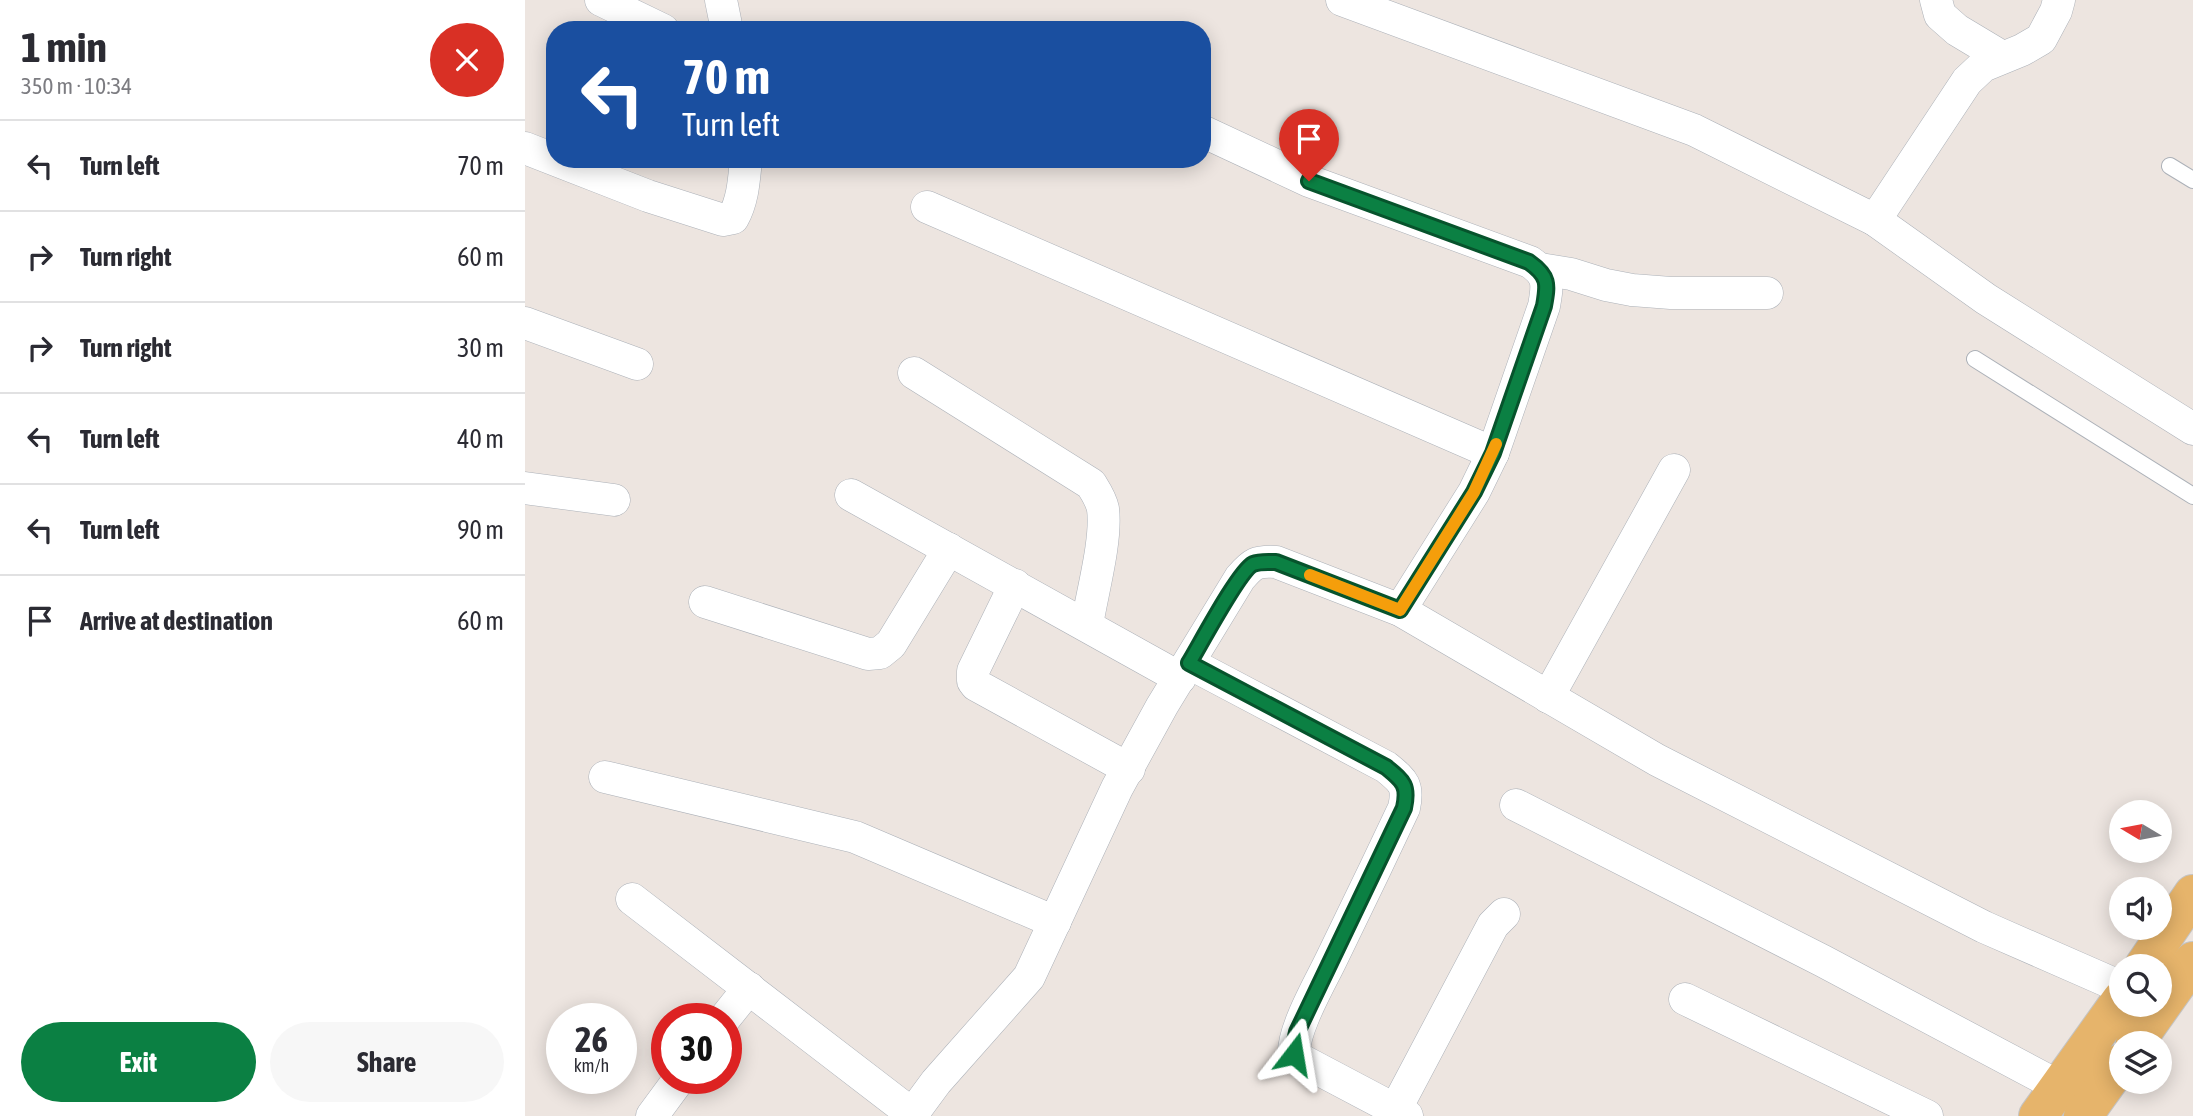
<!DOCTYPE html>
<meta charset="utf-8">
<style>
:root{--surface:#fff;--page:#f7f7f7;--text:#2b2b33;--muted:#7c7c81;--line:#e1e1e2;--accent:#0b8043}
body{margin:0;font-family:"Asap Condensed",sans-serif;background:var(--page);color:var(--text);height:100vh;display:flex;flex-direction:column;font-size:26px;white-space:nowrap}
*{box-sizing:border-box;margin:0}
p{font-size:23px;color:var(--muted)}
.icon{flex:none;width:38px;height:38px;fill:none;stroke:currentColor;stroke-width:2;stroke-linecap:round;stroke-linejoin:round}
.map{position:relative;flex:1;overflow:hidden}
.drawer{display:flex;flex-direction:column;background:var(--surface);width:525px}
.drawer>*{flex:none}
.top-card{position:absolute;left:21px;top:21px;width:665px;height:147px;border-radius:28px;box-shadow:0 4px 18px #0003;background:#1a4fa0;color:#fff;overflow:hidden}
.needle{width:46px;rotate:280deg}
.tools{position:absolute;left:1584px;top:800px;display:grid;gap:14px}
.tools a{display:grid;place-items:center;width:63px;height:63px;border-radius:50%;background:var(--surface);box-shadow:0 4px 18px #0003;font-size:35px}
.speed{position:absolute;left:21px;top:1003px;display:flex;gap:14px;font-size:35px;font-weight:700;text-align:center}
.speed>*{display:grid;place-content:center;width:91px;height:91px;border-radius:50%;background:var(--surface);box-shadow:0 4px 18px #0003;line-height:1}
.speed small{font-size:18px;font-weight:400}
.speed .limit{border:10px solid #d22;background:#fff;color:#111}
.pin{position:absolute;display:grid;place-items:center;width:60px;height:60px;color:#fff;margin:-72px -30px;border-radius:50% 50% 50% 0;rotate:-45deg;box-shadow:0 0 7px #0007}
.pin .icon{rotate:45deg}
.me{position:absolute;width:77px;margin:-38px;rotate:14deg;stroke-linejoin:round;filter:drop-shadow(0 0 5px #0008)}
.turn{display:flex;align-items:center;gap:24px;height:147px;padding:0 21px;font-size:32px}
.turn .icon{width:91px;height:91px;stroke-width:2.5}
.turn b{display:block;font-size:49px;line-height:60px}
.round{display:grid;place-items:center;flex:none;width:74px;height:74px;border-radius:37px;background:var(--page)}
.overview{display:flex;align-items:center;justify-content:space-between;height:119px;padding:0 21px}
h1{font-size:42px;font-weight:700;line-height:52px}
.cta{display:flex;gap:14px;margin-top:auto;padding:14px 21px}
.cta a{flex:1;height:80px;border-radius:42px;background:var(--accent);color:#fff;font-size:28px;font-weight:700;line-height:80px;text-align:center}
.cta a+a{background:var(--page);color:var(--text)}
ul{padding:0;list-style:none}
li{display:flex;align-items:center;gap:21px;height:91px;padding:0 21px;border-top:2px solid var(--line)}
li div{flex:1}
li b{display:block;font-size:26px}
li em{font-style:normal}
main{display:flex;flex:1;min-height:0}
.map>svg:first-child{display:block}
</style>
<main>
<section class="drawer">
<div class="overview"><div><h1>1 min</h1><p>350 m · 10:34</p></div><a class="round" style="background:#d93025;color:#fff"><svg class="icon" aria-label="close" viewBox="0 0 24 24"><path d="M6 6l12 12M18 6L6 18"/></svg></a></div>
<ul>
<li><svg class="icon" aria-label="left" viewBox="0 0 24 24"><path d="M17 20v-9H6M10 6l-5 5 5 5"/></svg><div><b>Turn left</b></div><em>70 m</em></li>
<li><svg class="icon" aria-label="right" viewBox="0 0 24 24"><path d="M7 20v-9h11M14 6l5 5-5 5"/></svg><div><b>Turn right</b></div><em>60 m</em></li>
<li><svg class="icon" aria-label="right" viewBox="0 0 24 24"><path d="M7 20v-9h11M14 6l5 5-5 5"/></svg><div><b>Turn right</b></div><em>30 m</em></li>
<li><svg class="icon" aria-label="left" viewBox="0 0 24 24"><path d="M17 20v-9H6M10 6l-5 5 5 5"/></svg><div><b>Turn left</b></div><em>40 m</em></li>
<li><svg class="icon" aria-label="left" viewBox="0 0 24 24"><path d="M17 20v-9H6M10 6l-5 5 5 5"/></svg><div><b>Turn left</b></div><em>90 m</em></li>
<li><svg class="icon" aria-label="arrive" viewBox="0 0 24 24"><path d="M6 21V4h12l-3 4 3 4H6"/></svg><div><b>Arrive at destination</b></div><em>60 m</em></li>
</ul>
<div class="cta"><a>Exit</a><a>Share</a></div>
</section>
<div class="map">
<svg width="1668" height="1116" viewBox="0 0 1668 1116">
<rect width="100%" height="100%" fill="#ede5e0"/>
<g fill="none" stroke-linecap="round" stroke-linejoin="round">
<g stroke="#acb1b8" stroke-width="18">
<g id="lane">
<polyline points="1645,166 1668,180"/>
<polyline points="1450,359 1668,496"/>
</g>
</g>
<g stroke="#acb1b8" stroke-width="33">
<g id="street">
<polyline points="76,0 138,30"/>
<polyline points="196,0 202,30"/>
<polyline points="817,0 1169,130 1350,220 1461,299 1668,429"/>
<polyline points="1411,0 1415,15 1432,30 1477,57"/>
<path d="M677 131 784 181 1005 262C1024 275 1023 284 1019 306L968 453 949 492 875 610"/>
<path d="M0 148 123 196 198 220 208 218C218 200 219 180 221 159"/>
<polyline points="402,207 968,453"/>
<polyline points="1350,220 1442,81 1458,66 1497,50 1516,39 1531,11 1534,0"/>
<polyline points="1015,269 1046,274 1081,285 1107,290 1146,293 1242,293"/>
<polyline points="0,323 112,364"/>
<path d="M389 373 566 484C571 492 576 499 578 509 582 540 567 593 562 625"/>
<polyline points="0,488 89,500"/>
<polyline points="326,495 655,678"/>
<polyline points="490,585 448,671 448,681 451,685 604,769"/>
<polyline points="180,602 343,654 355,653 366,644 424,549"/>
<path d="M664 663 861 767C878 781 884 785 879 808 855 859 831 909 806 960 795 983 768 1029 769 1054L778 1061 882 1116"/>
<polyline points="1023,697 1149,470"/>
<polyline points="80,777 330,837 530,922"/>
<polyline points="991,805 1298,961 1535,1087"/>
<polyline points="107,899 387,1114"/>
<polyline points="1160,999 1402,1116"/>
<polyline points="200,1018 224,988"/>
<polyline points="127,1116 155,1078"/>
<path d="M386 1116 411 1082 504 977 592 788 637 706 715 578C728 563 731 561 751 562L875 610 1132 760 1459 927 1596 987"/>
<polyline points="867,1116 968,925 979,914"/>
</g>
</g>
<g stroke="#c4c4c4" stroke-width="40">
<g id="primary">
<polyline points="1619,966 1668,894"/>
<polyline points="1610,1043 1668,961"/>
<polyline points="1513,1116 1596,1000"/>
<polyline points="1558,1116 1596,1063"/>
</g>
</g>
<use href="#lane" stroke="#fff" stroke-width="16"/>
<use href="#street" stroke="#fff" stroke-width="32"/>
<use href="#primary" stroke="#e6b46b" stroke-width="38"/>
</g>
<g fill="none" stroke-linecap="round" stroke-linejoin="round">
<g stroke="#07532c" stroke-width="18">
<path id="route" d="M769 1054V1045L772 1032 879 808C884 785 878 781 861 767L664 663C675 645 714 571 728 564 735 561 743 562 751 562L875 610 949 492 968 453 1019 306C1023 284 1024 276 1004 262L784 181"/>
</g>
<use href="#route" stroke="#0b8043" stroke-width="12"/>
<polyline stroke="#f59e0b" stroke-width="12" points="785,575 875,610 949,492 971,444"/>
</g>
</svg>
<div class="tools">
<a><svg class="needle" viewBox="-14 -14 28 28"><path d="M0-13l5 13h-10z" fill="#e53935"/><path d="M0 13l5-13h-10z" fill="#7c7c81"/></svg></a>
<a><svg class="icon" aria-label="sound" viewBox="0 0 24 24"><path d="M4 9h4l5-4v14l-5-4H4zM17 9q2 3 0 6"/></svg></a>
<a><svg class="icon" aria-label="search" viewBox="0 0 24 24"><circle cx="10" cy="10" r="6"/><path d="M15 15l6 6"/></svg></a>
<a><svg class="icon" aria-label="layers" viewBox="0 0 24 24"><path d="M12 4l9 5-9 5-9-5zM3 14l9 5 9-5"/></svg></a>
</div>
<div class="speed"><div>26<small>km/h</small></div><div class="limit">30</div></div>
<div class="pin" style="left:784px;top:181px;background:#d93025"><svg class="icon" aria-label="arrive" viewBox="0 0 24 24"><path d="M6 21V4h12l-3 4 3 4H6"/></svg></div>
<svg class="me" style="left:769px;top:1054px" viewBox="-20 -20 40 40"><path d="M0-17L14 15 0 8-14 15z" fill="#0b8043" stroke="#fff" stroke-width="4"/></svg>
<div class="top-card">
<div class="turn"><svg class="icon" aria-label="left" viewBox="0 0 24 24"><path d="M17 20v-9H6M10 6l-5 5 5 5"/></svg><div><b>70 m</b>Turn left</div></div>
</div>
</div>
</main>
